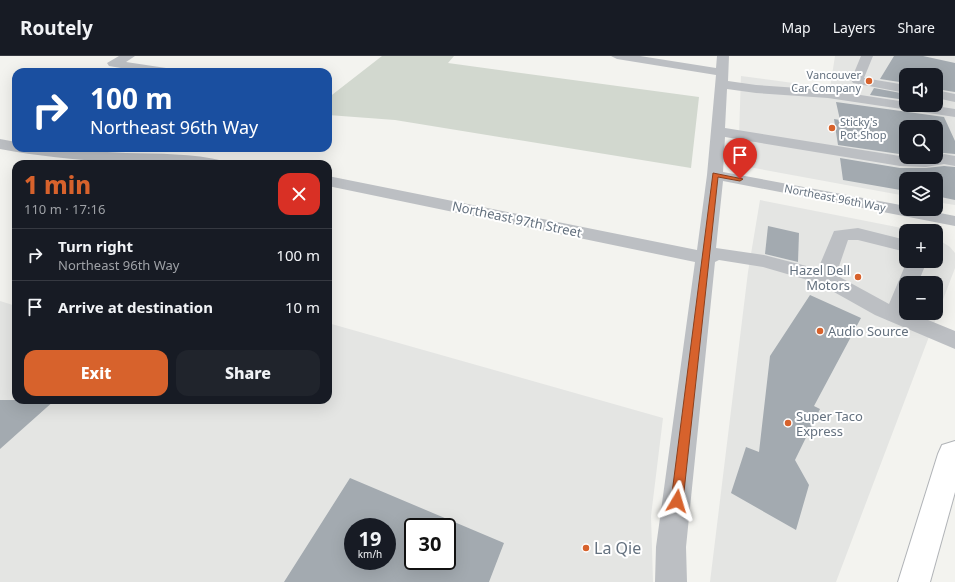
<!DOCTYPE html>
<meta charset="utf-8">
<style>
:root{--surface:#171b24;--page:#20242c;--text:#f1f3f6;--muted:#9ea1a6;--line:#363941;--accent:#d7622c}
body{margin:0;font-family:"Noto Sans",sans-serif;background:var(--page);color:var(--text);height:100vh;display:flex;flex-direction:column;font-size:15px;white-space:nowrap}
*{box-sizing:border-box;margin:0}
p{font-size:13px;color:var(--muted)}
.icon{flex:none;width:22px;height:22px;fill:none;stroke:currentColor;stroke-width:2;stroke-linecap:round;stroke-linejoin:round}
.map{position:relative;flex:1;overflow:hidden}
.panel{position:absolute;left:12px;top:104px;width:320px;height:244px;display:flex;flex-direction:column;background:var(--surface);border-radius:12px;box-shadow:0 4px 16px #0002}
.panel>*{flex:none}
.top-card{position:absolute;left:12px;top:12px;width:320px;height:84px;border-radius:12px;box-shadow:0 4px 16px #0002;background:#1a4fa0;color:#fff;overflow:hidden}
.tools{position:absolute;left:899px;top:12px;display:grid;gap:8px}
.tools a{display:grid;place-items:center;width:44px;height:44px;border-radius:8px;background:var(--surface);box-shadow:0 4px 16px #0002;font-size:20px}
.speed{position:absolute;left:344px;top:462px;display:flex;gap:8px;font-size:20px;font-weight:700;text-align:center}
.speed>*{display:grid;place-content:center;width:52px;height:52px;border-radius:50%;background:var(--surface);box-shadow:0 4px 16px #0002;line-height:1}
.speed small{font-size:10px;font-weight:400}
.speed .limit{border:2px solid #111;border-radius:6px;background:#fff;color:#111}
.pin{position:absolute;display:grid;place-items:center;width:34px;height:34px;color:#fff;margin:-41px -17px;border-radius:50% 50% 50% 0;rotate:-45deg;box-shadow:0 0 4px #0007}
.pin .icon{rotate:45deg}
.me{position:absolute;width:44px;margin:-22px;rotate:7deg;stroke-linejoin:round;filter:drop-shadow(0 0 3px #0008)}
.turn{display:flex;align-items:center;gap:14px;height:84px;padding:0 12px;font-size:18px}
.turn .icon{width:52px;height:52px;stroke-width:2.5}
.turn b{display:block;font-size:28px;line-height:34px}
.round{display:grid;place-items:center;flex:none;width:42px;height:42px;border-radius:12px;background:var(--page)}
.summary{display:flex;align-items:center;justify-content:space-between;height:68px;padding:0 12px}
h1{font-size:24px;font-weight:800;line-height:30px;color:var(--accent)}
.cta{display:flex;gap:8px;margin-top:auto;padding:8px 12px}
.cta a{flex:1;height:46px;border-radius:12px;background:var(--accent);color:#fff;font-size:16px;font-weight:800;line-height:46px;text-align:center}
.cta a+a{background:var(--page);color:var(--text)}
ul{padding:0;list-style:none}
li{display:flex;align-items:center;gap:12px;height:52px;padding:0 12px;border-top:1px solid var(--line)}
li div{flex:1}
li b{display:block;font-size:15px}
li em{font-style:normal}
header{display:flex;align-items:center;gap:24px;box-sizing:border-box;height:56px;padding:0 20px;background:var(--surface);border-bottom:1px solid var(--line)}
header strong{font-size:19px}
nav{display:flex;gap:22px;margin-inline-start:auto;font-size:14px}
.map>svg:first-child{display:block}
</style>
<header>
<strong>Routely</strong>
<nav><a>Map</a><a>Layers</a><a>Share</a></nav>
</header>
<div class="map">
<svg width="955" height="526" viewBox="0 0 955 526">
<rect width="100%" height="100%" fill="#f3f3ef"/>
<g fill="#e4e5e3" fill-rule="evenodd">
<path d="M835 0H955V149L936 146V123H906V140L738 109 741 20 830 32ZM906 19H936V49H906ZM906 71H936V101H906Z"/>
<path d="M760 144 917 175H906V205H936V182L950 191 955 197V212L836 526H710L748 216ZM906 227H936V257H906Z"/>
<path d="M0 245 16 250V344H328V267L663 362 651 460 653 526H0ZM353 471H387V505H353ZM413 471H447V505H413Z"/>
</g>
<polygon fill="#d2d8cf" points="382,0 454,0 448,7 699,41 691,112 395,64 328,59 328,42"/>
<g fill="#a3aab0" fill-rule="evenodd">
<polygon points="894,0 923,0 955,7 955,36 936,33 936,19 906,19 906,27 880,23"/>
<polygon points="874,32 906,38 906,44 870,39"/>
<polygon points="836,46 944,61 955,85 955,98 944,97 936,99 936,71 906,71 906,99 838,89 834,63 840,64"/>
<polygon points="840,102 900,112 926,112 944,110 955,111 955,144 936,140 936,123 906,123 906,135 843,124"/>
<polygon points="768,170 799,177 798,206 765,198"/>
<polygon points="810,239 861,262 814,350 820,353 795,404 809,429 796,474 731,437 746,391 759,396 770,300"/>
<polygon points="0,344 55,344 0,393"/>
<path d="M350 422 504 487 489 526H284ZM353 471H387V505H353ZM413 471H447V505H413Z"/>
</g>
<g fill="none" stroke-linecap="round" stroke-linejoin="round">
<g stroke="#b0b3b7" stroke-width="2">
<polygon id="major" points="955,385 955,436 930,526 898,526 938,398 942,389"/>
</g>
<g fill="#bcbfc3" fill-rule="evenodd">
<polygon points="119,0 135,0 126,6 166,12 172,16 145,16 109,10 107,7"/>
<polygon points="611,0 640,0 716,12 717,0 729,0 728,25 756,29 828,34 906,46 906,49 929,49 955,53 955,61 828,42 756,37 727,33 725,72 900,100 936,101 944,98 955,100 955,110 944,108 926,111 900,110 725,81 723,116 906,150 906,153 920,153 955,160 955,170 723,125 716,192 764,199 818,213 834,175 858,172 906,184 906,196 858,184 848,184 836,219 889,248 907,205 927,205 918,227 906,227 906,257 911,257 955,275 955,293 875,259 818,227 763,211 719,204 715,206 686,491 687,526 655,526 656,491 695,206 328,130 328,120 697,194 707,119 716,19 617,3"/>
<polygon points="861,0 873,0 864,22 906,29 906,37 853,27 851,24"/>
<polygon points="936,34 955,38 955,46 936,42"/>
<path d="M0 83 16 86V92C53 92 89 95 126 97 158 98 193 97 224 105L226 108C150 108 74 107 0 93Z"/>
</g>
<use href="#major" fill="#fff" fill-rule="evenodd"/>
</g>
<polygon fill="#d7622c" stroke="#8c401d" points="713,117 743,123 740,125 718,121 683,445 681,449 677,451 673,449 671,445"/>
<g fill="#d7622c" stroke="#fff" stroke-width="1.5">
<circle cx="869" cy="25" r="4"/>
<circle cx="832" cy="72" r="4"/>
<circle cx="858" cy="221" r="4"/>
<circle cx="820" cy="275" r="4"/>
<circle cx="788" cy="367" r="4"/>
<circle cx="586" cy="492" r="4"/>
</g>
<g text-anchor="middle" stroke-width="4" stroke-linejoin="round" paint-order="stroke">
<g font-size="11" fill="#64717f" stroke="#fff" text-anchor="end">
<text x="861" y="23">Vancouver<tspan x="861" dy="13">Car Company</tspan></text>
<text x="840" y="70" text-anchor="start">Sticky's<tspan x="840" dy="13">Pot Shop</tspan></text>
</g>
<g font-size="11" fill="#64717f" stroke="#fff">
<text transform="translate(835 142) rotate(11)" y="4">Northeast 96th Way</text>
</g>
<g font-size="13" fill="#64717f" stroke="#fff">
<text transform="translate(517 163) rotate(12)" y="5">Northeast 97th Street</text>
</g>
<g font-size="13" fill="#64717f" stroke="#fff" text-anchor="start">
<text x="850" y="219" text-anchor="end">Hazel Dell<tspan x="850" dy="15">Motors</tspan></text>
<text x="828" y="280">Audio Source</text>
<text x="796" y="365">Super Taco<tspan x="796" dy="15">Express</tspan></text>
</g>
<g font-size="16" fill="#64717f" stroke="#fff" text-anchor="start">
<text x="594" y="498">La Qie</text>
</g>
</g>
</svg>
<div class="tools">
<a><svg class="icon" aria-label="sound" viewBox="0 0 24 24"><path d="M4 9h4l5-4v14l-5-4H4zM17 9q2 3 0 6"/></svg></a>
<a><svg class="icon" aria-label="search" viewBox="0 0 24 24"><circle cx="10" cy="10" r="6"/><path d="M15 15l6 6"/></svg></a>
<a><svg class="icon" aria-label="layers" viewBox="0 0 24 24"><path d="M12 4l9 5-9 5-9-5zM3 14l9 5 9-5"/></svg></a>
<a>+</a>
<a>−</a>
</div>
<div class="speed"><div>19<small>km/h</small></div><div class="limit">30</div></div>
<div class="pin" style="left:740px;top:123px;background:#d93025"><svg class="icon" aria-label="arrive" viewBox="0 0 24 24"><path d="M6 21V4h12l-3 4 3 4H6"/></svg></div>
<svg class="me" style="left:677px;top:445px" viewBox="-20 -20 40 40"><path d="M0-17L14 15 0 8-14 15z" fill="#d7622c" stroke="#fff" stroke-width="4"/></svg>
<div class="top-card">
<div class="turn"><svg class="icon" aria-label="right" viewBox="0 0 24 24"><path d="M7 20v-9h11M14 6l5 5-5 5"/></svg><div><b>100 m</b>Northeast 96th Way</div></div>
</div>
<section class="panel">
<div class="summary"><div><h1>1 min</h1><p>110 m · 17:16</p></div><a class="round" style="background:#d93025;color:#fff"><svg class="icon" aria-label="close" viewBox="0 0 24 24"><path d="M6 6l12 12M18 6L6 18"/></svg></a></div>
<ul>
<li><svg class="icon" aria-label="right" viewBox="0 0 24 24"><path d="M7 20v-9h11M14 6l5 5-5 5"/></svg><div><b>Turn right</b><p>Northeast 96th Way</p></div><em>100 m</em></li>
<li><svg class="icon" aria-label="arrive" viewBox="0 0 24 24"><path d="M6 21V4h12l-3 4 3 4H6"/></svg><div><b>Arrive at destination</b></div><em>10 m</em></li>
</ul>
<div class="cta"><a>Exit</a><a>Share</a></div>
</section>
</div>
